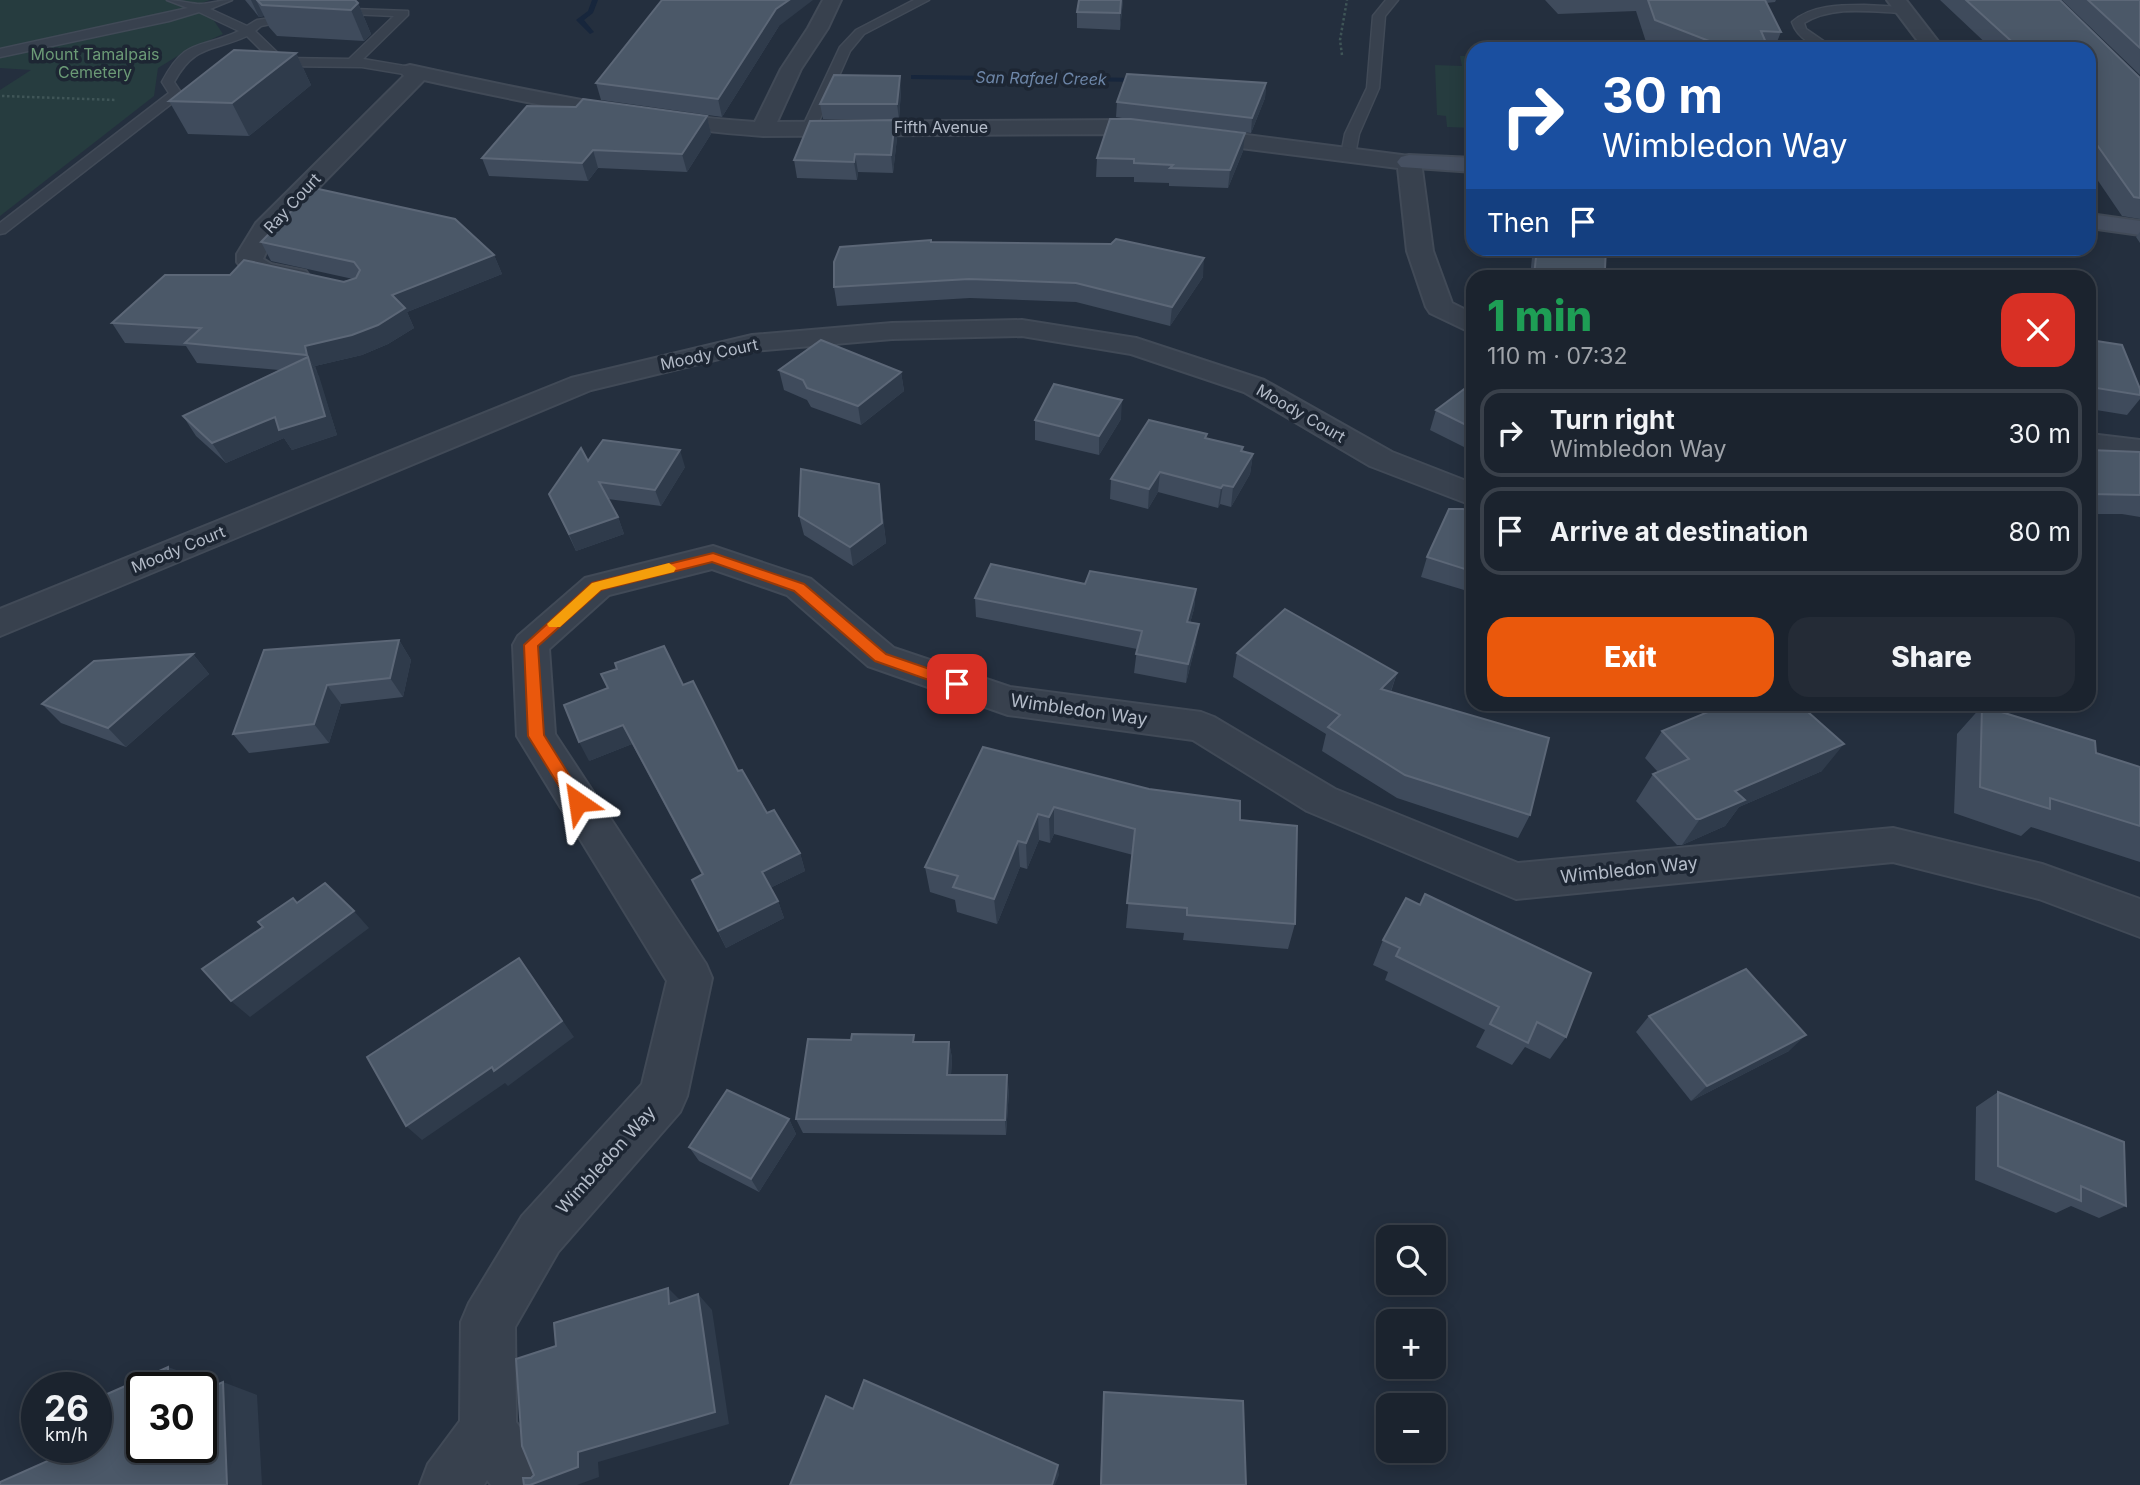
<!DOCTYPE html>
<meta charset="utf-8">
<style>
:root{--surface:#1b232e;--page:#242b36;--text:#f1f3f6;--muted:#a0a4aa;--line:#39404a;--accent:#ea580c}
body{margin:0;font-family:Inter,sans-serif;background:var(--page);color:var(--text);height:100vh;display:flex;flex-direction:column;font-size:26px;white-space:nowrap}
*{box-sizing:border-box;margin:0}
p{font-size:23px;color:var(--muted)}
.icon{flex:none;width:38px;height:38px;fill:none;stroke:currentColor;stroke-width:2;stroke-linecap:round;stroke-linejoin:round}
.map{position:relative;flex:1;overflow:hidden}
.panel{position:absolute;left:1466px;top:270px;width:630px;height:441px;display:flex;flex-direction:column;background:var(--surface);border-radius:21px;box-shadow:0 4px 18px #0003,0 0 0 2px var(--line)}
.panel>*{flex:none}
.top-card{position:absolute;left:1466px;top:42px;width:630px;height:214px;border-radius:21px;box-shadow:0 4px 18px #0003,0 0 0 2px var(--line);background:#1a4fa0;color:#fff;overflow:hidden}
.buttons{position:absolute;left:1376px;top:1225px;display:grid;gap:14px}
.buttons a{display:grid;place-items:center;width:70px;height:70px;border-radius:14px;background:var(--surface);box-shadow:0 4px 18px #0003,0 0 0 2px var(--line);font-size:35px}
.speed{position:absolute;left:21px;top:1372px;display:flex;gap:14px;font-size:35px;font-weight:700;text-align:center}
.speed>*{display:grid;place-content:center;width:91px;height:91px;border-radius:50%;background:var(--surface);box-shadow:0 4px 18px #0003,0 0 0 2px var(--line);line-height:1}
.speed small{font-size:18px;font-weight:400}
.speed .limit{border:4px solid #111;border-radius:10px;background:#fff;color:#111}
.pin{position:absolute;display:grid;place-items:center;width:60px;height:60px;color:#fff;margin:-30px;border-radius:14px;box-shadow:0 4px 10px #0006}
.me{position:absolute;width:77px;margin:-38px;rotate:328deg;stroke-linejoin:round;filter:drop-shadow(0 0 5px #0008)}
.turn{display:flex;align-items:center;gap:24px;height:147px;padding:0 21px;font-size:32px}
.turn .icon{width:91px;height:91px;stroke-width:2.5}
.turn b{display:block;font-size:49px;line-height:60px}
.then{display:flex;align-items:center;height:66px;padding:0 21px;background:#0003;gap:14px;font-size:26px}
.round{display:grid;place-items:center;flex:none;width:74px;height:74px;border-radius:21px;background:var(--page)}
.overview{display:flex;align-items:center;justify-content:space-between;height:119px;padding:0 21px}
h1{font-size:42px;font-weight:800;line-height:52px;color:#1e9e55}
.primary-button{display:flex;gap:14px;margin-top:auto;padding:14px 21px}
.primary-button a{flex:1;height:80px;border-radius:21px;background:var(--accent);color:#fff;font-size:28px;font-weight:800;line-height:80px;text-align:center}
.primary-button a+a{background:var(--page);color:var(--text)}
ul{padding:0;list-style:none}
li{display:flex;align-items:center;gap:21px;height:88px;margin:0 14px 10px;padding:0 7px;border:4px solid var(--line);border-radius:21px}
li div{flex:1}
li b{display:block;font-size:26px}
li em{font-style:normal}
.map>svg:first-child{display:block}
</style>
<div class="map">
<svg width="2140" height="1485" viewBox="0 0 2140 1485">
<rect width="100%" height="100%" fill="#242f3e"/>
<g fill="#263c3f">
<polygon points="0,0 210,0 202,3 223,34 184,52 158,68 154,96 0,216 0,90 31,70 0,68"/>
<polygon points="1460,56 1473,56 1473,128 1447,127 1446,116 1437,115 1435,65 1462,66"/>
</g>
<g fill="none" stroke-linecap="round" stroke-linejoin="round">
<g fill="#17263c" fill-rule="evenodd">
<polygon points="592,0 598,0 593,13 584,20 594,32 590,34 576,20 588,11"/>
<polygon points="914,75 1144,78 1148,80 1144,82 911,79 911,75"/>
</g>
<g stroke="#414a57" stroke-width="3">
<g id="lane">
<path d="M167 0C178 0 195 5 202 4 213 3 221 0 232 0L210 9 247 26 257 20 300 14V18L261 26 255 31 283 58 349 59 394 16 330 13 324 10 326 8 408 11V15L363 59 410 67 416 71 410 75 362 67 280 66 276 65 247 36C212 52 195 44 174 82L182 94 180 97 5 233 0 234V223L169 93 162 82C186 37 198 50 239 31L199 12 169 21 0 57V49L188 8Z"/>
<polygon points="914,0 929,0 864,34 850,51 816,128 814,131 804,131 802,128 840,47 856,30"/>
<polygon points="1386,0 1398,0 1385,16 1379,88 1359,134 1355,155 1348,159 1343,158 1341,155 1345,134 1367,88 1373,16"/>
<path d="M1864 5 1904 7 1910 10 1904 13C1871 12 1834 5 1804 23L1806 29 1835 49C1817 49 1798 40 1792 22 1811 5 1840 5 1864 5Z"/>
</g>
</g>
<g stroke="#414a57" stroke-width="4">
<g id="street">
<path d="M823 0H841L828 28 801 69 777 122 1130 120 1417 157 1421 162 1433 251 1452 303 1474 314V334L1430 313 1426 307 1407 251 1398 168 1130 134 763 136C648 128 536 105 424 80L275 232 263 259 271 264 306 271 310 277 306 283C287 287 249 279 237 262V254L256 223 404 76 400 71 403 67 410 65C524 90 638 114 755 122L781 69 808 28Z"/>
<polygon points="1887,0 1906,0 1944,49 1924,49"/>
<polygon points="1022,320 1136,338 1264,380 1392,452 1474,484 1474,506 1370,466 1244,392 1131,354 1022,336 892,339 752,351 591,390 0,636 0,609 571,378 752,335 892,323"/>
<polygon points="2090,434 2140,440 2140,460 2090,452"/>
<polygon points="713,546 811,579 894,648 1010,687 1201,712 1214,717 1335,789 1518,863 1893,828 2042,864 2140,899 2140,937 2039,899 1893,862 1516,899 1307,811 1193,740 1008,715 868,666 787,595 712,569 609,595 549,649 555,734 706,964 712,978 687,1096 680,1112 558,1252 515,1327 516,1422 546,1464 554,1485 491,1485 487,1480 484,1485 420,1485 428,1464 460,1421 461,1322 469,1303 522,1216 642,1084 667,981 517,736 513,645 518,636 585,578"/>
</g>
</g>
<g stroke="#414a57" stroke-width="4">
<g id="secondary">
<polygon points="1409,155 1474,158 1474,172 1401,167 1397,162 1401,157"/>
<polygon points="2090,214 2140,221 2140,235 2090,228"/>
</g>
</g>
<g stroke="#3f5557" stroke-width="2.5" stroke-dasharray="2.5 2.5" stroke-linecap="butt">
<polyline points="1342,55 1340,40 1347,0"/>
<polyline points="2,96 116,100"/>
</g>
<use href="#lane" fill="#38414e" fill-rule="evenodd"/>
<use href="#street" fill="#38414e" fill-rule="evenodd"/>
<use href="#secondary" fill="#465061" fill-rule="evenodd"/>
</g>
<g fill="#3f4b5c">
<polygon points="245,0 355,0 358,3 371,34 364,41 277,36 269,27 264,16 259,17"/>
<polygon points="1079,0 1123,0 1120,30 1077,28 1077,12"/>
<polygon points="1545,0 1776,0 1775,2 1766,3 1781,32 1774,49 1657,49 1647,45 1636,11 1558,14"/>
<polygon points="1940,0 2060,0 2140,78 2140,219 2122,216 2090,169 2090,49 1992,49"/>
<polygon points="2062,0 2140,0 2140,75"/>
<polygon points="779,26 722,117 601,100 596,83"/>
<polygon points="296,53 311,85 249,136 188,134 169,101"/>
<polygon points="1266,83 1265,98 1251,133 1163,123 1243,151 1228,188 1169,186 1169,183 1134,182 1134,177 1096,177 1097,158 1128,119 1116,117 1117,102"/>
<polygon points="901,91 899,119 823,119 820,104"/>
<polygon points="707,116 711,134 687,172 598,168 588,181 489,176 482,158"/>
<polygon points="895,120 897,138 893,173 858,172 857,180 797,178 794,160"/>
<polygon points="2140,232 2140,243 2136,237"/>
<polygon points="261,242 494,255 502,274 407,312 414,328 388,344 362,355 315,366 337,435 292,450 284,438 226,463 196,436 183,416 279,370 197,363 186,346 125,343 112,323 353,279 271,261"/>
<polygon points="931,242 1203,277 1170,326 1076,302 970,298 837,306 834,287"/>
<polygon points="1533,248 1606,248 1605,269 1659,276 1530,276"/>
<polygon points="2090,340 2140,389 2140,399 2127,415 2090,409"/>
<polygon points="779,370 901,372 904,391 861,425 811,407 807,400 784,390"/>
<polygon points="1474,386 1474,452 1430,430 1436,410"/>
<polygon points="1121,419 1099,455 1035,440 1035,420"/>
<polygon points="1207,438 1253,454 1250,474 1231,507 1220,504 1218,508 1158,492 1148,509 1110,499 1111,479"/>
<polygon points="2090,450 2140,452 2140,517 2122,514 2090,514"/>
<polygon points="588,461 685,467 661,506 608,499 618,517 624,534 576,551 549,494"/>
<polygon points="879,484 886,543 853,566 804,535 799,516"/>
<polygon points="1474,512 1474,593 1421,577 1427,557"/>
<polygon points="1085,584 1196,589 1194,609 1190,623 1196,643 1186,683 1134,673 1137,649 976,617 975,598"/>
<polygon points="399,640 411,660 403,697 341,704 329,743 249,753 233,734"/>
<polygon points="1237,653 1397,673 1391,692 1530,815 1518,838 1397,798 1322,751 1326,734 1233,677"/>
<polygon points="193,654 209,674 126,747 61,723 42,704"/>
<polygon points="683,685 738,771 767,813 800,853 805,871 770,888 778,901 784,918 726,948 692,880 702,875 632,744 589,761"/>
<polygon points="1982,706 2096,753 2140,767 2140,862 2031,827 2021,836 1954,813 1957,734"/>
<polygon points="1662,731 1822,771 1739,807 1725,826 1682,845 1677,845 1636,801 1653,774 1658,772 1645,758"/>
<polygon points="983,747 1240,820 1295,924 1288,949 1183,940 1184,933 1126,928 1133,855 1054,834 1050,843 1039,840 1027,869 1020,867 997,924 957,912 955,900 930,892 925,867"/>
<polygon points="1383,940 1566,1037 1550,1059 1525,1047 1512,1065 1476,1047 1485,1030 1385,980 1388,972 1373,965"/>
<polygon points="1649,1016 1789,1051 1691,1101 1636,1032"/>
<polygon points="915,1042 949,1042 952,1058 951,1075 1009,1090 1006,1135 803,1133 796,1119"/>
<polygon points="1998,1092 2126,1206 2099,1218 2071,1206 2056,1213 1975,1180 1976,1107"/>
<polygon points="789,1119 796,1134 759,1192 699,1161 689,1147"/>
<polygon points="1104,1392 1246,1485 1100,1485"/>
</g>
<g fill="#2f3b4b">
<polygon points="251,0 256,0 264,16 259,17"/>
<polygon points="789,0 813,0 779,26 722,117 718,99 776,9"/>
<polygon points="1121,0 1123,0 1120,30 1120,13"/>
<polygon points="358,3 371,34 364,41 351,10"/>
<polygon points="296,53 311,85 249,136 232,103"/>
<polygon points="900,76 901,91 899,119 897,104"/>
<polygon points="1266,83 1265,98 1251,133 1252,118"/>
<polygon points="707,116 711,134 687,172 682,154"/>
<polygon points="895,120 897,138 893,173 891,155"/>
<polygon points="1245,133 1243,151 1228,188 1230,170"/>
<polygon points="593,150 598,168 588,181 582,163"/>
<polygon points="855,154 858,172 857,180 854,162"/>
<polygon points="494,255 502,274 407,312 414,328 388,344 362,355 315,366 318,374 307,355 305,346 392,295"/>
<polygon points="1204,258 1203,277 1170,326 1172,307"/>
<polygon points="308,357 319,376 337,435 292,450 284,438 226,463 212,443"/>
<polygon points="901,372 904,391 861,425 858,406"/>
<polygon points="1122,400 1121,419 1099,455 1099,436"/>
<polygon points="680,450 685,467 661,506 655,490"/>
<polygon points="1253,454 1250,474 1231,507 1233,487"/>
<polygon points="1160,472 1158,492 1148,509 1149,489"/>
<polygon points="879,484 886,543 853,566 850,547"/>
<polygon points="1223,485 1220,504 1218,508 1221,488"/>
<polygon points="618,517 624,534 576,551 569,534"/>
<polygon points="1196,589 1194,609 1185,641 1187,622"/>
<polygon points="1199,624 1196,643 1186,683 1188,664"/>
<polygon points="399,640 411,660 403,697 390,678"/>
<polygon points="193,654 209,674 126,747 108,728"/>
<polygon points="1397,673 1389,696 1381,689"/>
<polygon points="327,685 341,704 329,743 314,724"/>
<polygon points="623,725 632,744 589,761 579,742"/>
<polygon points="1844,744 1822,771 1739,807 1725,826 1682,845 1700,819 1735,791"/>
<polygon points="1054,807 1054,834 1050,843 1049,817"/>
<polygon points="1038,814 1039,840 1027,869 1026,843"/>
<polygon points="1018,841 1020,867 997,924 994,899"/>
<polygon points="800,853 805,871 768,889 762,872"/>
<polygon points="778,901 784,918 726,948 718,931"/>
<polygon points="354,911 369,928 250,1017 231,1001"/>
<polygon points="519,958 574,1037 508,1086 505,1083 422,1140 406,1126"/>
<polygon points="1806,1035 1789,1051 1691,1101 1707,1086"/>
<polygon points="949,1042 952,1058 950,1090 947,1075"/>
<polygon points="1007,1075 1009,1090 1006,1135 1005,1120"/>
<polygon points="789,1119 796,1134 759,1192 751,1179"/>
<polygon points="668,1288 684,1304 669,1304"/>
<polygon points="698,1294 712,1310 729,1424 598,1462 599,1477 577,1485 530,1485 578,1452"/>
<polygon points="168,1367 204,1380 205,1419 201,1418 201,1388 168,1388"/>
<polygon points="223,1382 257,1395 262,1485 227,1485"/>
<polygon points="1058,1465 1059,1475 1055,1485 1052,1485"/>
</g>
<g fill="#4b5868" stroke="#5c6777" stroke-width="2">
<polygon points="257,0 355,0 358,3 351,10 262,5"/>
<polygon points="662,0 789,0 776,9 718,99 596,83"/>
<polygon points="1079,0 1121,0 1120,13 1077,12"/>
<polygon points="1648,0 1765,0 1781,32 1761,31 1767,45 1709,41 1655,20"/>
<polygon points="1966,0 2060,0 2140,78 2140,198 2134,197 2090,135 2090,49 2020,49"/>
<polygon points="2088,0 2140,0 2140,48"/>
<polygon points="234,50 296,53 232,103 169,101"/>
<polygon points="1127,74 1266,83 1252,118 1117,102"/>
<polygon points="834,75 900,76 897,104 820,104"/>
<polygon points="583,99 707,116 682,154 593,150 582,163 482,158 527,106 576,107"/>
<polygon points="1110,119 1131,119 1245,133 1230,170 1170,168 1173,165 1134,163 1134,159 1097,158"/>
<polygon points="895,120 891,155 855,154 854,162 794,160 810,121"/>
<polygon points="314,188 455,219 494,255 392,295 405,308 378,325 352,335 305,346 307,355 185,343 201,328 112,323 165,275 230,275 244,260 344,282 356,278 360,270 354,262 261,242"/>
<polygon points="1116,239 1204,258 1172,307 1076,283 969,279 834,287 834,262 840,247 931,240 931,242 1111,244"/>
<polygon points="1537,248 1606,248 1605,269 1659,276 1534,276"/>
<polygon points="821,340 901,372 858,406 807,388 803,380 779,370"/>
<polygon points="2090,340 2122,345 2140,389 2140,395 2090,387"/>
<polygon points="308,357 325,416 279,430 275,417 212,443 183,416"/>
<polygon points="1054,384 1122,400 1099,436 1035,420"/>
<polygon points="1471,384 1474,386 1474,429 1436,410"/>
<polygon points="1149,420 1207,434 1205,438 1243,447 1241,451 1253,454 1233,487 1223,485 1221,488 1160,472 1149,489 1111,479"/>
<polygon points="603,440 680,450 655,490 599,482 618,517 569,534 549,494 581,448 588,461"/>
<polygon points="2090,450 2140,452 2140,495 2090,494"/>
<polygon points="801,469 879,484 882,523 850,547 799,516"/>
<polygon points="1449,509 1463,509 1474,512 1474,572 1427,557"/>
<polygon points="991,564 1085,584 1090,571 1196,589 1187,622 1199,624 1188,664 1136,654 1142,631 975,598"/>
<polygon points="1285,609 1397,673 1381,689 1549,738 1530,815 1405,775 1328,727 1340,715 1237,653"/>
<polygon points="399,640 390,678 327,685 314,724 233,734 264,650"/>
<polygon points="664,646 683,685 693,681 738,771 742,770 767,813 774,810 800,853 762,872 778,901 718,931 692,880 703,874 623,725 579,742 564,705 608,688 601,674 617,669 615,663"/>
<polygon points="193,654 108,728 42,704 94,661"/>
<polygon points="1727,704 1799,704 1844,744 1735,791 1745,800 1700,819 1696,819 1653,774 1689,759 1662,731"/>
<polygon points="1982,706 2095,741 2096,753 2140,767 2140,826 2050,798 2050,809 1980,787"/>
<polygon points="983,747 1149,789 1240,801 1240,820 1297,826 1295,924 1187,915 1187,908 1127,903 1135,829 1054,807 1049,817 1038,814 1026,843 1018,841 994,899 953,887 958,876 925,867"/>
<polygon points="325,883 354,911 231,1001 202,969 263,927 258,922 293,898 297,903"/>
<polygon points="1425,894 1591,973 1566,1037 1537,1022 1528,1043 1490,1024 1499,1007 1396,956 1400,948 1383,940 1406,898 1420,905"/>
<polygon points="519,958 562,1021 494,1071 492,1067 406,1126 367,1057"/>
<polygon points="1746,969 1806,1035 1707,1086 1649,1016"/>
<polygon points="852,1034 914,1035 913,1042 949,1042 947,1075 1007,1075 1005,1120 796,1119 808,1039 851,1040"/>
<polygon points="727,1090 789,1119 751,1179 689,1147"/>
<polygon points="1998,1092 2124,1142 2126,1206 2081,1186 2081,1201 1998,1166"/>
<polygon points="668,1288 669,1304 698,1294 715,1412 578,1452 578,1467 530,1485 524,1485 523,1478 531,1478 534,1475 522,1446 516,1359 556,1346 554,1323"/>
<polygon points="168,1367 168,1388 142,1388 142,1447 201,1447 201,1392 223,1382 227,1485 0,1485 0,1482 79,1447 96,1447 96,1439 104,1436 105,1395"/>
<polygon points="864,1380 1058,1465 1052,1485 790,1485 826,1396 853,1409"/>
<polygon points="1104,1392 1243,1401 1246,1485 1101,1485"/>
</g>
<polygon fill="#ea580c" stroke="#983908" stroke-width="2" points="713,553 804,584 886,654 962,680 965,684 957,690 875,661 794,591 712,562 601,590 538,646 544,735 586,802 584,807 572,807 528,736 524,645 592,583"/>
<polygon fill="#f59e0b" points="669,563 676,568 674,572 601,590 560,627 549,627 547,624 592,583"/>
<g text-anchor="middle" stroke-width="7" stroke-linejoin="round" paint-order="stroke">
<g font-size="16" fill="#6b9a76" stroke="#1d2633">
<text x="95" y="60">Mount Tamalpais<tspan x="95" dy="18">Cemetery</tspan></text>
</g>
<g font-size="16" font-style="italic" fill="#6d86a8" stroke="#1d2633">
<text transform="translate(1041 78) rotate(1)" y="6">San Rafael Creek</text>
</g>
<g font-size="16" fill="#b4bcc9" stroke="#1d2633">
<text x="941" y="133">Fifth Avenue</text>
<text transform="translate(292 203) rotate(-47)" y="6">Ray Court</text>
<text transform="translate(709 354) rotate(-12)" y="6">Moody Court</text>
<text transform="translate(1301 413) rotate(30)" y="6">Moody Court</text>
<text transform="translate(178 549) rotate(-22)" y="6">Moody Court</text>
</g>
<g font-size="18" fill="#b4bcc9" stroke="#1d2633">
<text transform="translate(1079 710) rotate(8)" y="6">Wimbledon Way</text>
<text transform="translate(1629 870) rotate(-6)" y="6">Wimbledon Way</text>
<text transform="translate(606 1160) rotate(-48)" y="6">Wimbledon Way</text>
</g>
</g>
</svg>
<div class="buttons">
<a><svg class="icon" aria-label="search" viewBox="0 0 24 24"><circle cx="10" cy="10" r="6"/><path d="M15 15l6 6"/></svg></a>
<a>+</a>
<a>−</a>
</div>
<div class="speed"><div>26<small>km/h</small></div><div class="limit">30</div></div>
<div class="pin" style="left:957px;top:684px;background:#d93025"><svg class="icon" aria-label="arrive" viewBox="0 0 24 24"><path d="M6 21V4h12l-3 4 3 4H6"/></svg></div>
<svg class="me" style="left:578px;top:802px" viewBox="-20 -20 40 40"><path d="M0-17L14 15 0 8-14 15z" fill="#ea580c" stroke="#fff" stroke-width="4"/></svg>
<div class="top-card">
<div class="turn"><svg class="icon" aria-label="right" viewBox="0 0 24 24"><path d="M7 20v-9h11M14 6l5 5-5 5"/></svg><div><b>30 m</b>Wimbledon Way</div></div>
<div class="then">Then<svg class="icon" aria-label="arrive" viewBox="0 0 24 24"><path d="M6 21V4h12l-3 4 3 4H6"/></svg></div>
</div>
<section class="panel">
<div class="overview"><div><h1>1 min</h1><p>110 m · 07:32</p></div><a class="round" style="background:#d93025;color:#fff"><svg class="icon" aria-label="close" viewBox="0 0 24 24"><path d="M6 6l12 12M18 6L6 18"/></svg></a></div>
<ul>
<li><svg class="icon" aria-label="right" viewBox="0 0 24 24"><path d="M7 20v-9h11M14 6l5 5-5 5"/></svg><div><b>Turn right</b><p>Wimbledon Way</p></div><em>30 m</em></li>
<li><svg class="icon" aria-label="arrive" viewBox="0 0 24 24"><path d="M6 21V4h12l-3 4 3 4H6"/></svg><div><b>Arrive at destination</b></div><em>80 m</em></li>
</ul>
<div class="primary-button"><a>Exit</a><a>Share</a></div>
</section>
</div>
